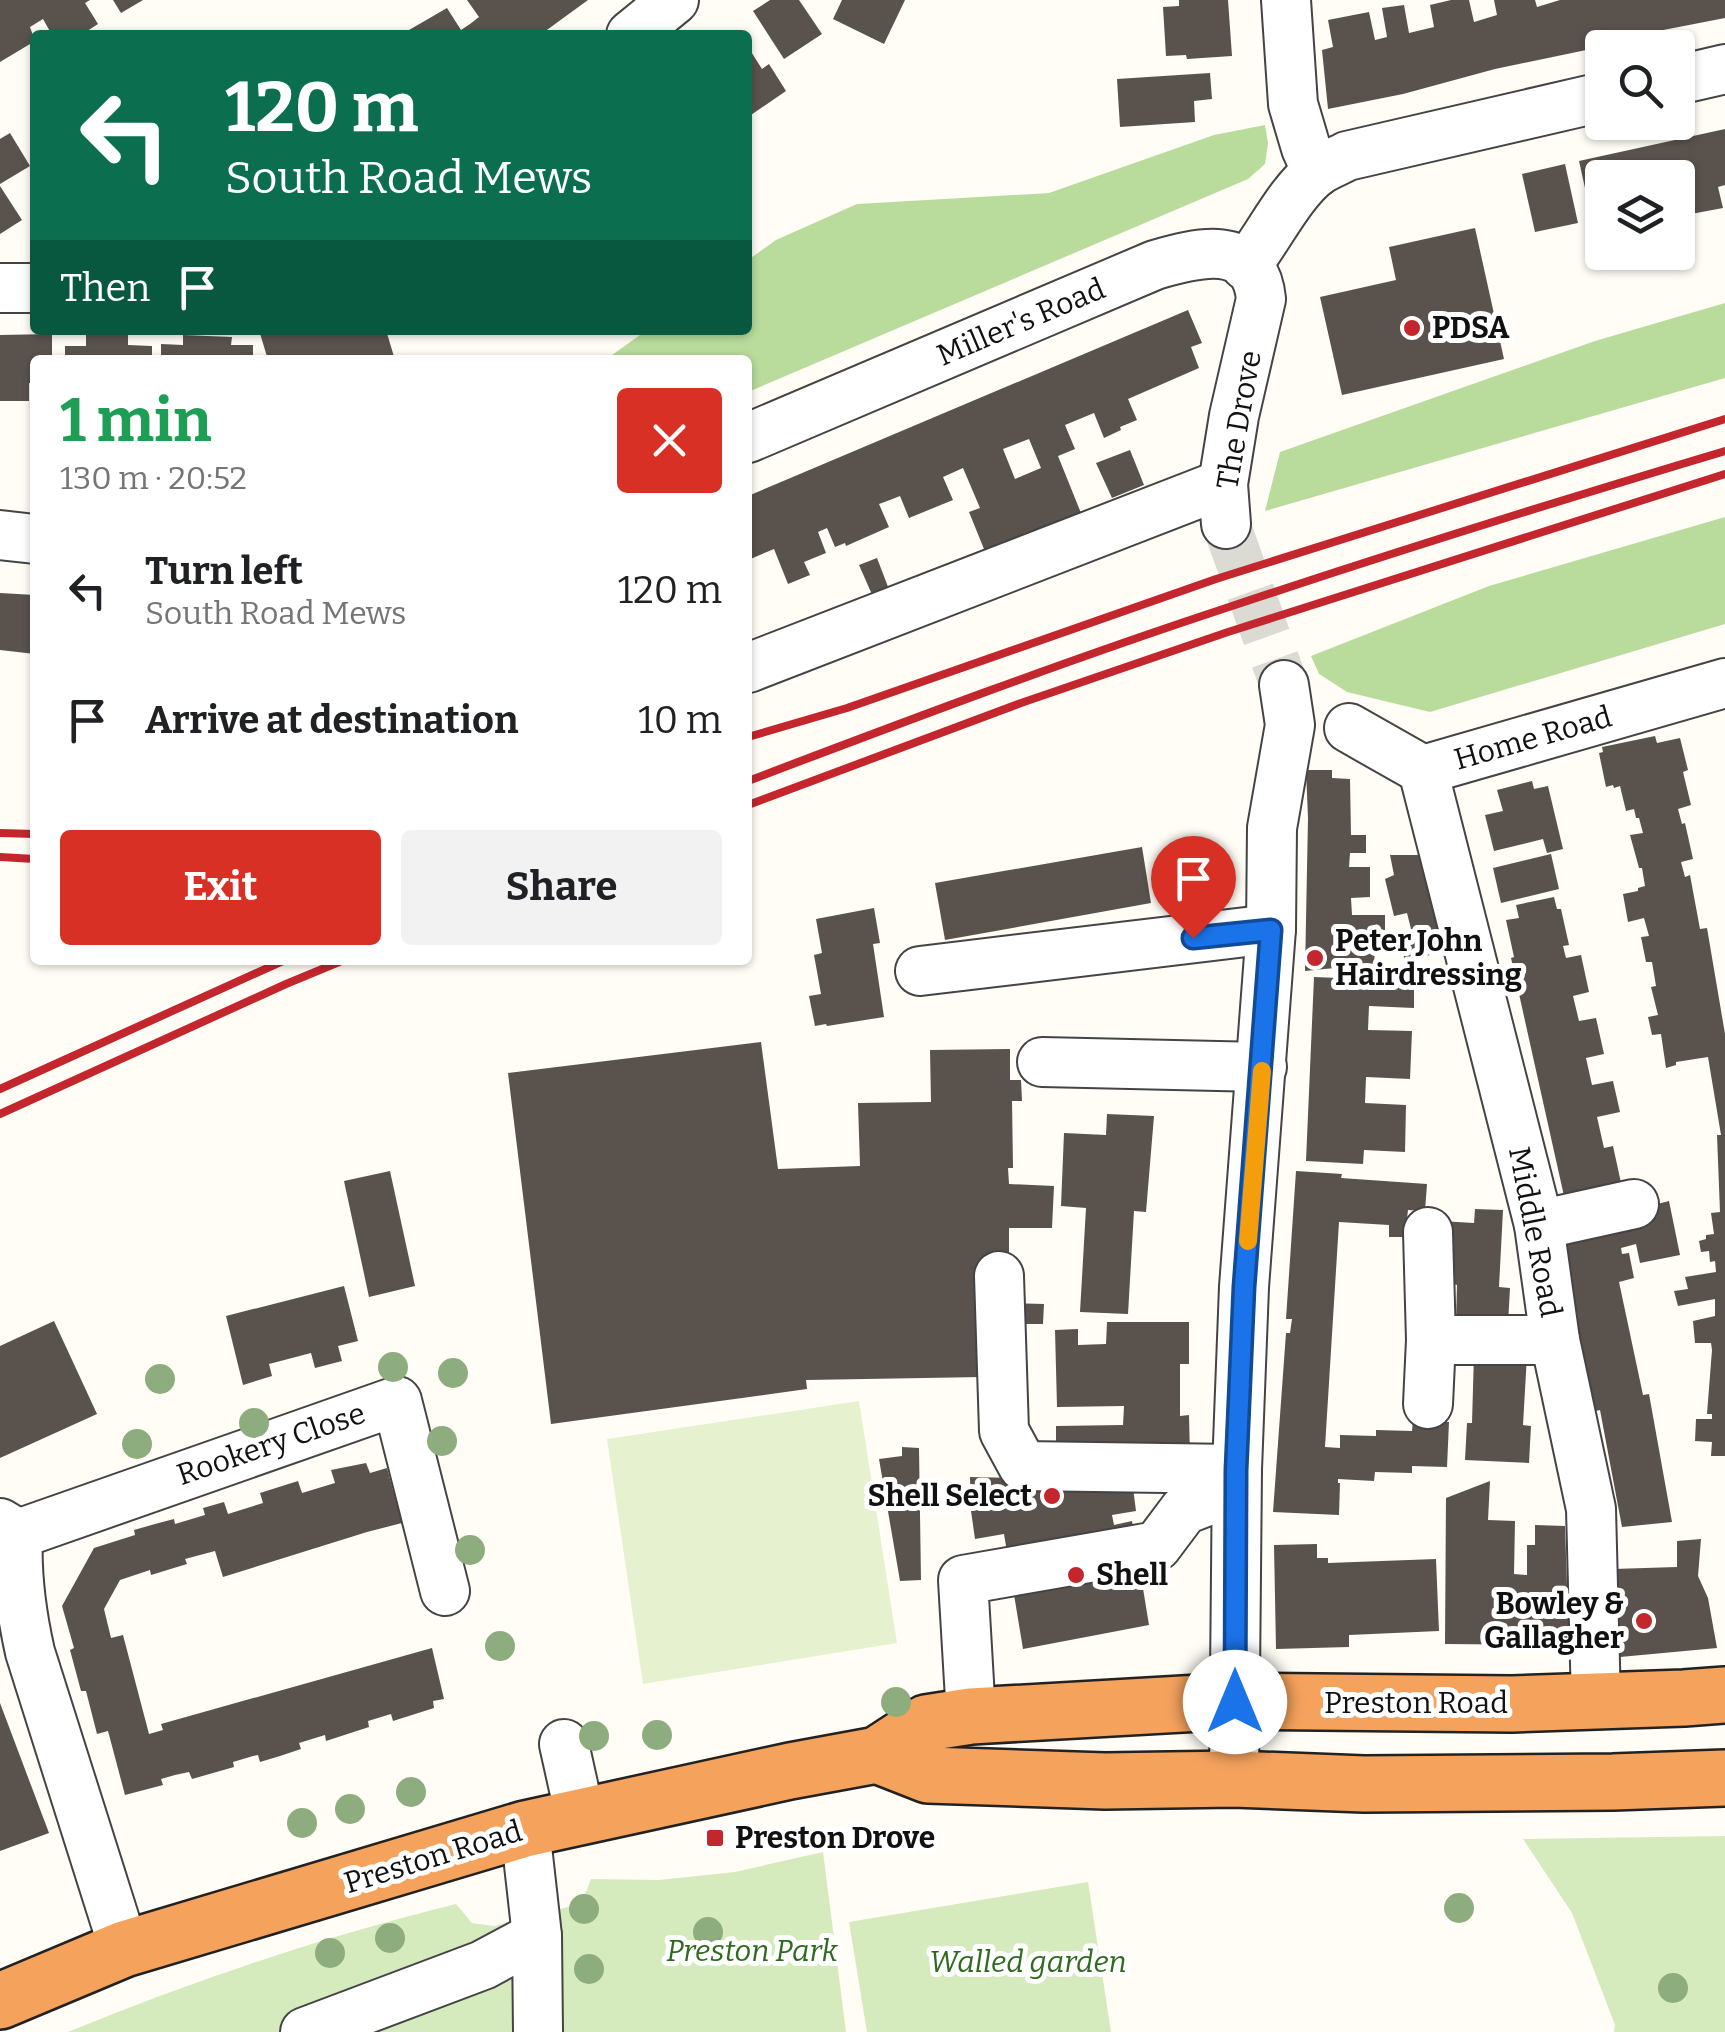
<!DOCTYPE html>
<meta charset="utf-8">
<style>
:root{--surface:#fff;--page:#f2f2f2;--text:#202124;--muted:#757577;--accent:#d93025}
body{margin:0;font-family:Bitter,serif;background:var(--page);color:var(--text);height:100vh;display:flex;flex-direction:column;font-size:38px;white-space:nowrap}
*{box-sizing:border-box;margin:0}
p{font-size:32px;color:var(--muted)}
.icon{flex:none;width:55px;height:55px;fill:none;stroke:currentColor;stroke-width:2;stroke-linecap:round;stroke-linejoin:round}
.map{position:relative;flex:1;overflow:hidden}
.side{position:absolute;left:30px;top:355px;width:722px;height:610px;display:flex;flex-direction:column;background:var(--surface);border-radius:10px;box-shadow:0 2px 8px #0004}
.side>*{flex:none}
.banner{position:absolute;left:30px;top:30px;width:722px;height:305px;border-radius:10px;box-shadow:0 2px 8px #0004;background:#0b6e4f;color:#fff;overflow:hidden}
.fabs{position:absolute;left:1585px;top:30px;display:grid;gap:20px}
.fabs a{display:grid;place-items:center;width:110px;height:110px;border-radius:10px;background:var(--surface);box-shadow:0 2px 8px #0004;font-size:50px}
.pin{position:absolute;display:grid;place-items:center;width:85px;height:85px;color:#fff;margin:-102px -42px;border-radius:50% 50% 50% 0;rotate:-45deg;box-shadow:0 0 10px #0007}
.pin .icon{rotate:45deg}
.me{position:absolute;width:110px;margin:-55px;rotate:0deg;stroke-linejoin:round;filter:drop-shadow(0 0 8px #0008)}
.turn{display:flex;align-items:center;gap:35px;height:210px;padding:0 30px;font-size:45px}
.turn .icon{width:130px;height:130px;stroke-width:2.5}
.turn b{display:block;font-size:70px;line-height:85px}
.then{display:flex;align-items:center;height:95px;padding:0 30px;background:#0003;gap:20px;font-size:38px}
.round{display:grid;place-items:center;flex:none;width:105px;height:105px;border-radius:10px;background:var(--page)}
.head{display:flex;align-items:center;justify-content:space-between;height:170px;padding:0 30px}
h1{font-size:60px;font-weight:700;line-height:75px;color:#1e9e55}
.button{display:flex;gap:20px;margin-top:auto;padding:20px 30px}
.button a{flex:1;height:115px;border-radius:10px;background:var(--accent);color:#fff;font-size:40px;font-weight:700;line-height:115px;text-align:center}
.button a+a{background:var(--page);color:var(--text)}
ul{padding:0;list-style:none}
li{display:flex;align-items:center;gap:30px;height:130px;padding:0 30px}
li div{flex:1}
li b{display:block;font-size:38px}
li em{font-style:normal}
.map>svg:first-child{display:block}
</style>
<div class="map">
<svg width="1725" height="2032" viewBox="0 0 1725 2032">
<rect width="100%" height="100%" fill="#fffdf5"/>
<g fill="#d5ebbd">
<polygon points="1725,1836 1725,2032 1614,2032 1615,2025 1572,1913 1523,1839"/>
<path d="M823 1852 846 2032H68C195 1980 322 1937 456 1904L472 1923 494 1926 576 1905 584 1897 591 1879 659 1880 735 1872Z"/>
<polygon points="1088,1882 1111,2032 867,2032 849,1922"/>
</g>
<g fill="#b9dc9c">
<polygon points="1265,125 1268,143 1265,164 1248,179 748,392 748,360 605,360 647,330 748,330 748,260 776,240 857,204 1049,193 1214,135"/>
<polygon points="1725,303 1725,378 1265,511 1280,452 1595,341"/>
<polygon points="1725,517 1725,624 1430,712 1347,692 1319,674 1311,656 1489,586"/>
</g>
<polygon fill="#e6f2cf" points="859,1401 897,1643 643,1684 607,1439"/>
<g fill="#5a524d" fill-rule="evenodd">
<polygon points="0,0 90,0 85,3 98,24 81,35 52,35 43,19 30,27 35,41 0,62"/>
<polygon points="113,0 143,0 121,13"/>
<polygon points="467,0 588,0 540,35 412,35 409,30 447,8 461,30 470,24 479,17"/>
<polygon points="770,0 799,0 822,34 784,59 753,11"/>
<polygon points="842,0 905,0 884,44 833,19"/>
<polygon points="1179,0 1228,0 1232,56 1187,59 1186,55 1166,56 1163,7 1179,6"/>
<polygon points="1451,0 1469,0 1474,22 1497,15 1494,0 1535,0 1537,7 1560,0 1725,0 1725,18 1653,32 1591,49 1495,69 1403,94 1328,109 1322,50 1333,47 1328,20 1369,12 1375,40 1387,37 1382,8 1404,5 1409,33 1434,27 1430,5"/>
<polygon points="748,47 762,69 769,64 786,91 748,117"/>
<polygon points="1210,73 1212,99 1194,101 1195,122 1120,127 1117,79"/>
<polygon points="1725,129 1725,185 1718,187 1723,208 1691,214 1694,231 1680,236 1678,225 1678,178 1602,178 1602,241 1597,242 1579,161"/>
<polygon points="10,133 30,166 0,184 0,139"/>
<polygon points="1565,164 1578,223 1535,232 1522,174"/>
<polygon points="0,186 22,220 0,234"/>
<polygon points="1475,228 1504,359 1342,395 1320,297 1396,280 1389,247"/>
<path d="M1188 310 1202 343 1191 347 1199 368 1128 399 1137 420 1120 427 1121 430 1104 438 1094 413 1065 425 1075 449 1058 456 1081 513 986 554 969 512 980 508 963 468 943 477 953 500 909 518 900 496 890 500 879 504 889 527 846 546 845 543 835 547 827 528 818 532 826 553 804 562 810 575 788 584 774 549 748 560V496ZM1029 439 1041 468 1015 479 1003 449Z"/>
<polygon points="86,330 128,330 128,345 152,346 152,360 65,360 65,346 86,346"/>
<polygon points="259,330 386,330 395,360 268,360"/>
<polygon points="52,334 52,360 35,360 35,383 29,383 29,401 0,401 0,335"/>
<polygon points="183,335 232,337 231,345 253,345 253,360 161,360 161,344 183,345"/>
<polygon points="1130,450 1144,485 1112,498 1096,463"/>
<polygon points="877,558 890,592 874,599 859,565"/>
<polygon points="0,593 35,595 35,654 0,650"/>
<polygon points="1655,736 1657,743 1680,738 1688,770 1683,772 1691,805 1678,809 1682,824 1685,823 1693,859 1681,862 1685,877 1690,875 1700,929 1707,928 1725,1034 1725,1456 1711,1456 1712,1442 1695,1441 1696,1419 1712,1419 1712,1414 1707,1414 1712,1350 1711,1343 1695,1343 1693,1321 1715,1316 1715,1299 1678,1306 1674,1291 1688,1289 1685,1277 1716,1272 1715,1261 1710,1262 1709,1251 1701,1252 1699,1241 1706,1239 1706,1235 1714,1234 1711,1213 1720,1212 1717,1135 1721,1135 1708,1057 1676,1062 1676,1065 1666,1068 1661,1034 1652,1035 1648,1017 1658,1015 1651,987 1656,986 1652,962 1646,962 1641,937 1649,936 1644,918 1628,922 1623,894 1638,891 1638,888 1645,886 1642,868 1639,868 1630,835 1643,833 1639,818 1636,818 1634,809 1626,811 1620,786 1614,788 1613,785 1606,787 1599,753 1603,752 1602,747"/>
<polygon points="1306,770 1332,770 1332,778 1350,779 1351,835 1366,835 1366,853 1350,853 1349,867 1370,867 1370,897 1351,898 1352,915 1385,915 1385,941 1353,941 1353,950 1375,950 1374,964 1305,971 1308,818"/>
<polygon points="1532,781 1534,789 1548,786 1563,849 1547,853 1543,839 1494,851 1485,815 1503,811 1497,790"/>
<polygon points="1142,847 1151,903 945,940 935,883"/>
<polygon points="1551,854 1559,889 1501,903 1493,868"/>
<polygon points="1390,855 1427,855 1451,950 1405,961 1398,936 1412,933 1407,913 1394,916 1385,879 1394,875"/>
<polygon points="1554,897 1557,909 1561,909 1569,945 1563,946 1566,958 1581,955 1589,992 1573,996 1579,1021 1596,1018 1604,1054 1586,1058 1592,1085 1613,1081 1620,1112 1597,1117 1604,1148 1613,1146 1623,1192 1566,1205 1511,958 1514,957 1506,920 1519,918 1516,905"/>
<polygon points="874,908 880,943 873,944 884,1017 827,1026 826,1024 815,1026 809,996 821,994 814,955 822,953 816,919"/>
<polygon points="1314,977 1414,981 1414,1008 1369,1006 1368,1030 1412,1031 1410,1079 1366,1077 1365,1103 1406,1105 1405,1152 1364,1150 1363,1164 1306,1161"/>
<polygon points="761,1042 778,1169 860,1166 858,1103 931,1102 930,1050 1010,1049 1010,1080 1021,1080 1022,1101 1012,1101 1013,1168 1008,1168 1009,1184 1054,1186 1052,1228 1009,1228 1009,1265 983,1377 806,1380 807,1389 551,1424 508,1073"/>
<polygon points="1107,1114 1154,1116 1146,1212 1134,1211 1128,1314 1080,1312 1086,1208 1061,1206 1064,1133 1106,1135"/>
<polygon points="390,1171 415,1286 369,1297 344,1181"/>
<polygon points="1296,1171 1342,1174 1341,1178 1427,1184 1425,1211 1408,1210 1405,1237 1389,1237 1389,1225 1339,1222 1325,1447 1340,1448 1340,1435 1376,1436 1376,1430 1412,1431 1413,1420 1449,1422 1447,1467 1412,1466 1412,1473 1375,1472 1374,1481 1338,1479 1338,1483 1340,1483 1339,1515 1273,1512 1286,1333 1290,1333 1292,1319 1286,1319"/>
<polygon points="1669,1201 1680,1255 1640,1263 1636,1244 1621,1248 1622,1254 1629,1253 1634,1278 1619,1282 1643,1395 1649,1394 1672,1522 1622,1527 1600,1410 1596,1411 1557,1230"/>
<polygon points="1475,1209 1503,1210 1499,1287 1510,1288 1508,1324 1456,1321 1457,1285 1447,1282 1440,1221 1474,1223"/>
<polygon points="344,1286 358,1341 338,1346 342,1361 315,1368 311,1353 269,1364 272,1376 243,1385 226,1316"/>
<polygon points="1008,1303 1044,1304 1043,1324 1007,1324"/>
<polygon points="54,1321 97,1414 0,1458 0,1346"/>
<polygon points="1107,1322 1189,1322 1189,1364 1180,1364 1180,1416 1189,1415 1190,1457 1056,1458 1056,1426 1123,1425 1124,1406 1057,1407 1055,1330 1078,1329 1078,1345 1106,1344"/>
<polygon points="1474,1353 1527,1355 1523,1425 1531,1426 1529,1463 1465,1460 1467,1423 1472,1423"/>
<polygon points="902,1447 919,1448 921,1580 900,1581 879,1459 902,1456"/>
<polygon points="366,1463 370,1473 387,1468 402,1523 367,1532 223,1577 215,1551 185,1559 187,1564 151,1575 150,1570 120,1580 104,1609 111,1638 123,1635 149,1734 163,1730 161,1724 432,1648 444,1699 433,1701 434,1708 393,1721 391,1714 368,1721 369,1727 326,1741 325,1735 299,1743 301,1749 280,1756 260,1762 258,1755 253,1756 233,1762 234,1767 192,1779 189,1772 175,1775 161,1779 163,1785 125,1795 108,1731 97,1734 86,1691 81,1691 70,1650 74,1648 62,1606 94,1548 135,1535 134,1530 155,1524 174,1519 175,1524 205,1515 203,1508 224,1502 228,1514 263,1503 260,1493 298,1481 302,1493 335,1483 331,1470"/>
<polygon points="970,1477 1132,1480 1136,1511 1112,1515 1114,1525 1132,1521 1149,1625 1023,1649 1004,1534 975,1539 971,1511"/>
<polygon points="1490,1481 1488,1520 1515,1521 1514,1574 1527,1575 1527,1545 1535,1545 1535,1525 1565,1526 1569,1645 1445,1644 1446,1498"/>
<polygon points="1701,1539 1698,1576 1708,1598 1717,1648 1620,1657 1613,1569 1677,1567 1677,1541"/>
<polygon points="1317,1544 1317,1558 1328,1558 1328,1563 1436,1559 1439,1631 1349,1635 1349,1647 1276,1649 1274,1545"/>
<polygon points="0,1703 49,1833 0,1851"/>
</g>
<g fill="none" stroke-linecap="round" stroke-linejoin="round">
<polyline stroke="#dbdad3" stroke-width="48" stroke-dasharray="48 24" stroke-linecap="butt" points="1226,524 1284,685"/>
<g stroke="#444" stroke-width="52">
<g id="minor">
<polyline points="1286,0 1293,104 1306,148 1317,172"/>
<polyline points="631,35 674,0"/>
<polyline points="1678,80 1725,69"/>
<path d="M1246 266C1269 237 1289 193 1318 171 1327 165 1338 161 1347 156L1602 97"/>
<polyline points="0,288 35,288"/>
<path d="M748 438 1155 265C1196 253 1255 237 1261 299L1234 416 1223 484 1226 524"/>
<polyline points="0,535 35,539"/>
<polyline points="748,668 1223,484"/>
<polyline points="1349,728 1423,770 1725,683"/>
<polyline points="1423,770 1539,1225 1555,1340 1591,1509 1596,1702"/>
<polyline points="920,971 1271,929"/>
<polyline points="1042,1062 1262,1067"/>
<polyline points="1539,1225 1634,1204"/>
<polyline points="1428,1232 1431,1340"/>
<polyline points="999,1276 1004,1431 1023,1466 1237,1469"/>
<polyline points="1428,1404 1431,1340 1555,1340"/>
<polyline points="0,1523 18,1534 397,1401 445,1591"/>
<path d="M18 1534C16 1575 21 1612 30 1652L124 1949"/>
<polyline points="971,1716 963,1580 1157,1546 1184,1510 1236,1490"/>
<polyline points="564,1744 580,1816"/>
<polyline points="1234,1779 1237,1469 1244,1287 1271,929 1272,828 1290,725 1284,685"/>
<polyline points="525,1829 537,1936"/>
<polyline points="305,2032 483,1965 537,1936 538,2032"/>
</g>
</g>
<g stroke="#222" stroke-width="60">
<g id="highway">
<polyline points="877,1755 928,1775 1105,1781 1234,1779 1364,1784 1613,1782 1725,1778"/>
<polyline points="0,2001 124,1949 525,1829 790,1771 877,1755 926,1723 971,1716 1235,1701 1512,1704 1684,1698 1725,1695"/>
</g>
</g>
<use href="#minor" stroke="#fff" stroke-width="48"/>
<use href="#highway" stroke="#f5a25d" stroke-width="55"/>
<g stroke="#c4262e" stroke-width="8">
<polyline points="748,737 847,708 1216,579 1725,419"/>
<path d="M748 781C906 721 1065 661 1226 608 1391 553 1558 501 1725 451"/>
<polyline points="748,805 1021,703 1228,632 1725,474"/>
<polyline points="0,833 35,834"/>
<polyline points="0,857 35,859"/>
<polyline points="0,1089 285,960"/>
<polyline points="0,1114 286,984 344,960"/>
</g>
</g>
<g fill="#8dad7f">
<circle cx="393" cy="1367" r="15"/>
<circle cx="453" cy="1373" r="15"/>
<circle cx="160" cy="1379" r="15"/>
<circle cx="254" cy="1423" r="15"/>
<circle cx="442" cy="1441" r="15"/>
<circle cx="137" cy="1444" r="15"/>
<circle cx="470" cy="1550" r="15"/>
<circle cx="500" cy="1646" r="15"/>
<circle cx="896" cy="1702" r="15"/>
<circle cx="657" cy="1735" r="15"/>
<circle cx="594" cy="1736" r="15"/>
<circle cx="411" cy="1792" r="15"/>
<circle cx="350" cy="1809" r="15"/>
<circle cx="302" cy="1823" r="15"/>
<circle cx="1459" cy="1908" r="15"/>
<circle cx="584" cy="1909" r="15"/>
<circle cx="708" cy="1932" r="15"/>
<circle cx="390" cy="1938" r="15"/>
<circle cx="330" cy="1953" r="15"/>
<circle cx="589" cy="1969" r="15"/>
<circle cx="1673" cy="1988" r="15"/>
</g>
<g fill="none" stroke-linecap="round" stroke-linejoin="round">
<g stroke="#114b97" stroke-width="25">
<polyline id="route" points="1193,938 1271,930 1244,1287 1236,1470 1235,1702"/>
</g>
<use href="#route" stroke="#1a73e8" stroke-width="18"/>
<polyline stroke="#f59e0b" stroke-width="18" points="1248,1241 1262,1071"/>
</g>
<g fill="#c4262e" stroke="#fff" stroke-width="4">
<circle cx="1412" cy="328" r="10"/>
<circle cx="1315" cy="958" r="10"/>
<circle cx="1052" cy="1496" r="10"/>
<circle cx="1076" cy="1575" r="10"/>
<circle cx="1644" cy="1621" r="10"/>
<rect x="705" y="1828" width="20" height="20" rx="5"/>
</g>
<g text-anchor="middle" stroke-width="10" stroke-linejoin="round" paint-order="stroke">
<g font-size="30" fill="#111" stroke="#fff">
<text transform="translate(1021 322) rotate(-23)" y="10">Miller's Road</text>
<text transform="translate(1239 420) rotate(-80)" y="10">The Drove</text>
<text transform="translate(1533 738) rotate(-16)" y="10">Home Road</text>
<text transform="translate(1535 1232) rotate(79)" y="10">Middle Road</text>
<text transform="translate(271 1444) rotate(-19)" y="10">Rookery Close</text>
<text x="1416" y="1713">Preston Road</text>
<text transform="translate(433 1857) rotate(-17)" y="10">Preston Road</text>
</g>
<g font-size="30" font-weight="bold" fill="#111" stroke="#fff" text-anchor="start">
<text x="1432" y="338">PDSA</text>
<text x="1335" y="951">Peter John<tspan x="1335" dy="34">Hairdressing</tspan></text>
<text x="1032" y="1506" text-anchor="end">Shell Select</text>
<text x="1096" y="1585">Shell</text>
<text x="1624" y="1614" text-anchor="end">Bowley &amp;<tspan x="1624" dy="34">Gallagher</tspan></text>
<text x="735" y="1848">Preston Drove</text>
</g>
<g font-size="30" font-style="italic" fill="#2f6b1f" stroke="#fff">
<text x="752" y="1961">Preston Park</text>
<text x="1028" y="1972">Walled garden</text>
</g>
</g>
</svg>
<div class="fabs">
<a><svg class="icon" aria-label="search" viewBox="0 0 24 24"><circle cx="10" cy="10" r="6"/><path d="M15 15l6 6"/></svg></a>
<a><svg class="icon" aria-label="layers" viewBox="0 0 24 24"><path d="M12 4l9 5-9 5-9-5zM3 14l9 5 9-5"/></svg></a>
</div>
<div class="pin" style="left:1193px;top:938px;background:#d93025"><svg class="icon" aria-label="arrive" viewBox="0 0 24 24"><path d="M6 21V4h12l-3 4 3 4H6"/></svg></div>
<svg class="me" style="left:1235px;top:1702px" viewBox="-20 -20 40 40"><circle r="19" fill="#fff"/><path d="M0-13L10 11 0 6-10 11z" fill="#1a73e8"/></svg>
<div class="banner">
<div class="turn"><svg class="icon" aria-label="left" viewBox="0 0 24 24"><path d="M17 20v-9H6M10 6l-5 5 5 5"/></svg><div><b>120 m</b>South Road Mews</div></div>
<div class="then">Then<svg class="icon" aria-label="arrive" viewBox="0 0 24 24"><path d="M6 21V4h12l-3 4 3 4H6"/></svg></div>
</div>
<section class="side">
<div class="head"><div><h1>1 min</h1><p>130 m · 20:52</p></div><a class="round" style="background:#d93025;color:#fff"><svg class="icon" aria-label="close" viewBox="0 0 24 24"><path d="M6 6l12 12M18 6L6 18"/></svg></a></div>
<ul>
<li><svg class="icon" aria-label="left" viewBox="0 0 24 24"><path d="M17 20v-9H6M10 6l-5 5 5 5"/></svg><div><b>Turn left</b><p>South Road Mews</p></div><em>120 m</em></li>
<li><svg class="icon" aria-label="arrive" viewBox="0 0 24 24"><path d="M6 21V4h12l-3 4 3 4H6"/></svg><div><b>Arrive at destination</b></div><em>10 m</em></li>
</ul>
<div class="button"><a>Exit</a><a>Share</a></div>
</section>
</div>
